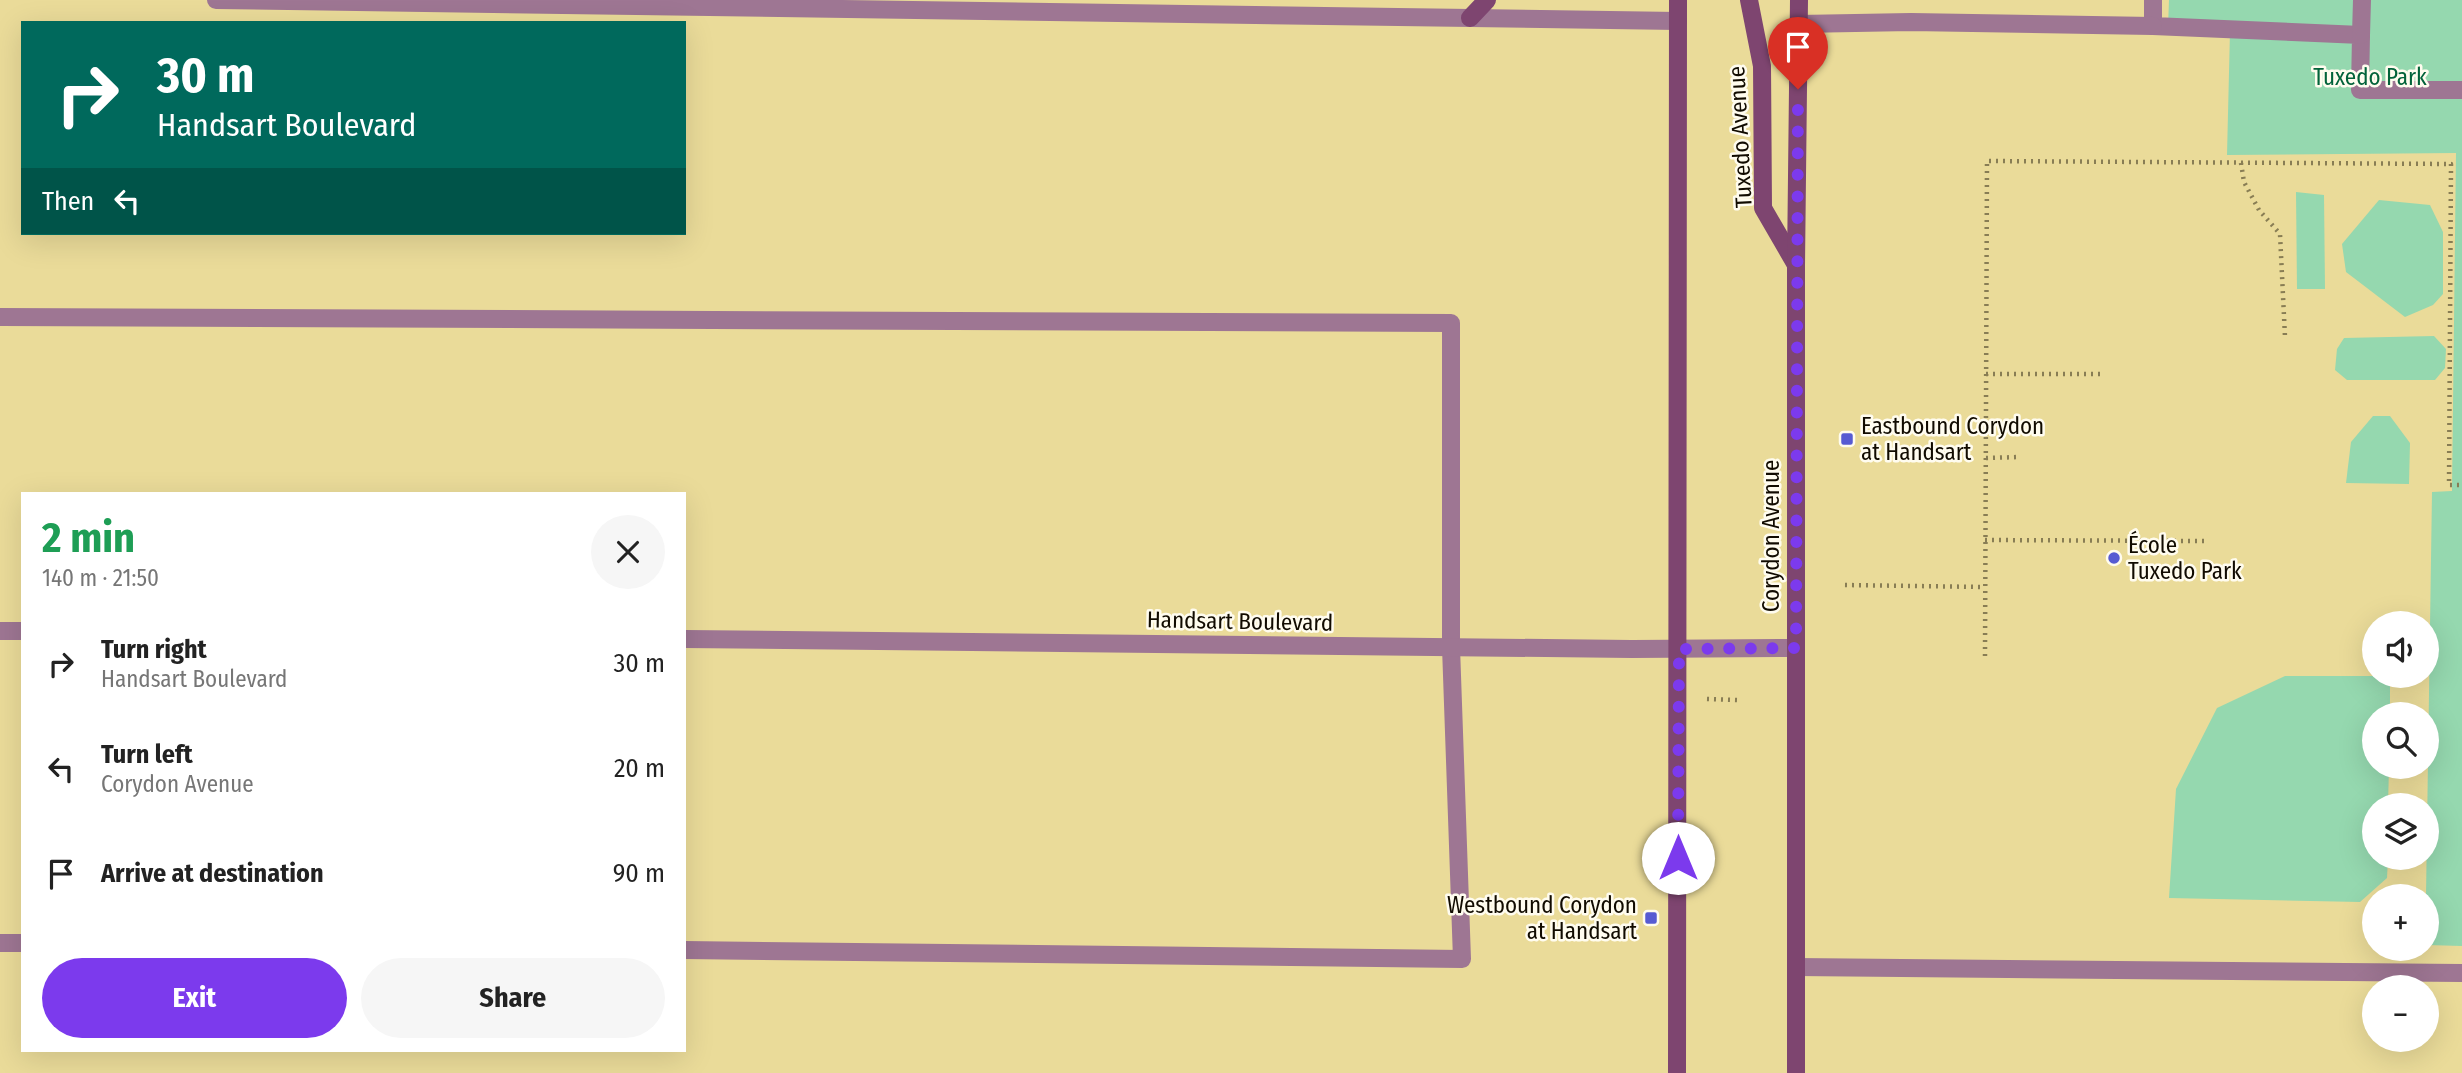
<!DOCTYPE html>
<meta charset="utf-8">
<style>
:root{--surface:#fff;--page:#f6f6f6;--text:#222;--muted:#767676;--accent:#7c3aed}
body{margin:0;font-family:"Fira Sans Condensed",sans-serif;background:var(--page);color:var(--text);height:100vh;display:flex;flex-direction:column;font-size:26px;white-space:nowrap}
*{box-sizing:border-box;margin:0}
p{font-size:23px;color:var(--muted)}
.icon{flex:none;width:38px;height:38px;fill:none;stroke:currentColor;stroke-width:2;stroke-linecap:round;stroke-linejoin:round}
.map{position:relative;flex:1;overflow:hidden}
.panel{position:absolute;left:21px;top:492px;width:665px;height:560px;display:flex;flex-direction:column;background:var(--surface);border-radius:0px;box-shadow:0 7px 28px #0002}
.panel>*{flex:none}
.banner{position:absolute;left:21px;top:21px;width:665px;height:214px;border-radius:0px;box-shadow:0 7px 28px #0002;background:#00695c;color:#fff;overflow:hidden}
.buttons{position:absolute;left:2362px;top:611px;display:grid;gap:14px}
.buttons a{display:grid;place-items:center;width:77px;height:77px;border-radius:50%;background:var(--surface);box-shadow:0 7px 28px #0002;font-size:35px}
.pin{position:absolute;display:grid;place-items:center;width:60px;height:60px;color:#fff;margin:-72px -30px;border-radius:50% 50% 50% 0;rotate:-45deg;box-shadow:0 0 7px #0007}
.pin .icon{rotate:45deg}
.me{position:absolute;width:77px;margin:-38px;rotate:0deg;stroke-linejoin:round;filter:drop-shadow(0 0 5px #0008)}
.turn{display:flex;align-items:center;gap:24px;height:147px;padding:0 21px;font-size:32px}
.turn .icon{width:91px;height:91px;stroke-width:2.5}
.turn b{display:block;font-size:49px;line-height:60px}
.then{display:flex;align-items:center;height:66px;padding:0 21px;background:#0003;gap:14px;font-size:26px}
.round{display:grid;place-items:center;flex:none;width:74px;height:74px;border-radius:37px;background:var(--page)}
.headline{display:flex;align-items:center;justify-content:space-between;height:119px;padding:0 21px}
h1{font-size:42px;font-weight:700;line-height:52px;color:#1e9e55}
.button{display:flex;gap:14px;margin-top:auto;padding:14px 21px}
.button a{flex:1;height:80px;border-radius:42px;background:var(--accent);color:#fff;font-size:28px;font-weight:700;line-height:80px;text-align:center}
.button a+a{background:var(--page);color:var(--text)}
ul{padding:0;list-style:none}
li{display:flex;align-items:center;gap:21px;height:105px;padding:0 21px}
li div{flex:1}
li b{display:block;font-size:26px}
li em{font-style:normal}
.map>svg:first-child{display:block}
</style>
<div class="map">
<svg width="2462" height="1073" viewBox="0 0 2462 1073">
<rect width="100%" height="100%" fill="#eadb99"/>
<g fill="#95d8af">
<polygon points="2169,0 2462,0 2462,946 2427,945 2426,896 2432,492 2452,491 2456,153 2227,155 2230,31 2168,27"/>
<polygon points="2296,192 2324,195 2325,289 2297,289"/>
<polygon points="2379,200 2430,205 2443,232 2443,294 2433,305 2405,317 2346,272 2342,244"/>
<polygon points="2434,336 2446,349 2445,368 2435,380 2347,380 2335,370 2337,349 2344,338"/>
<polygon points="2373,416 2390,416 2410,443 2409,484 2346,483 2351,442"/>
<polygon points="2285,676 2390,676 2390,714 2375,714 2375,766 2389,767 2388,805 2375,805 2375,858 2388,858 2387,878 2360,902 2169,898 2176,789 2217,708"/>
</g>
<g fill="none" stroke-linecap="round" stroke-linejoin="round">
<g stroke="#887d54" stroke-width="4.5" stroke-dasharray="2 5" stroke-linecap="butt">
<polyline points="2241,163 2244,182 2259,210 2280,234 2285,337"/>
<polyline points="1986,374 2105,374"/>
<polyline points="1986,458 2020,457"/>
<polyline points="1985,540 2207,541"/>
<polyline points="1845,585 1985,587"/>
<polyline points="1985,656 1987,161 2451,164 2449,485 2462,485"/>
<polyline points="1707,699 1737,700"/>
</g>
<g stroke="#9e7693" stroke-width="18">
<polyline points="2153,0 2153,26 2361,35 2360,90 2462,90"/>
<polyline points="2361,35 2362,0"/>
<polyline points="0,317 1451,323 1451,647 1462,959 684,950"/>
<polyline points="0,943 23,943"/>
<polyline points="1796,967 2462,973"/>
</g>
<g stroke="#9e7693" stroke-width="18">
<polyline points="216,0 1678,21"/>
<polyline points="1799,24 1911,22 2153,26"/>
<polyline points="0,631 23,631"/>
<polyline points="684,639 1632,649 1796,648"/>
</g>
<g stroke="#7e4570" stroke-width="18">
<polyline points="1749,0 1762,66 1763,208 1796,265"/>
<polyline points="1470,18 1487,0"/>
<polyline points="1677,1073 1678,0"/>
<polyline points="1796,1073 1796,265 1799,0"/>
</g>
</g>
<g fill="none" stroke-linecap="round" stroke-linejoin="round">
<polyline stroke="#7c3aed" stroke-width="12" stroke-dasharray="0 21.6" points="1678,858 1679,649 1796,648 1798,89"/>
</g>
<g fill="#575bd2" stroke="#fffcef" stroke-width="2.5">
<rect x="1840" y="432" width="14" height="14" rx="3.5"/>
<circle cx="2114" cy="558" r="7"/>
<rect x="1644" y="911" width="14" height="14" rx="3.5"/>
</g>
<g text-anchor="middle" stroke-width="5" stroke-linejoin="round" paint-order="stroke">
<g font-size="23" fill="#02633a" stroke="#fffcef">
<text x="2370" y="85">Tuxedo Park</text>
</g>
<g font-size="23" fill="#110b00" stroke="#fffcef">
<text transform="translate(1740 137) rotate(-93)" y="8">Tuxedo Avenue</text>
<text transform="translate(1771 536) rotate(-90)" y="8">Corydon Avenue</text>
<text transform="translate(1240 621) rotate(1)" y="8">Handsart Boulevard</text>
</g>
<g font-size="23" fill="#110b00" stroke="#fffcef" text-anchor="start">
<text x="1861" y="434">Eastbound Corydon<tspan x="1861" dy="26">at Handsart</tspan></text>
<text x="2128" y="553">École<tspan x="2128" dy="26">Tuxedo Park</tspan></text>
<text x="1637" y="913" text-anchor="end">Westbound Corydon<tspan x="1637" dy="26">at Handsart</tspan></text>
</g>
</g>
</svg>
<div class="buttons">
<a><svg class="icon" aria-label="sound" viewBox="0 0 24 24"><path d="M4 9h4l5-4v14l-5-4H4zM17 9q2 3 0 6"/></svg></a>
<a><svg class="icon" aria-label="search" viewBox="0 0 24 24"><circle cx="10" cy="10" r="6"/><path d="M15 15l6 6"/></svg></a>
<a><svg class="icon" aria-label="layers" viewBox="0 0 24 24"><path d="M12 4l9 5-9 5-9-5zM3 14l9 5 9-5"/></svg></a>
<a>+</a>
<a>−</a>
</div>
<div class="pin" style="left:1798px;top:89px;background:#d93025"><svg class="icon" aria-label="arrive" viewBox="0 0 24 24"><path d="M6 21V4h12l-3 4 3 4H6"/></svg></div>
<svg class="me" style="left:1678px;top:858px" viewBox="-20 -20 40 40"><circle r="19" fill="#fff"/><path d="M0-13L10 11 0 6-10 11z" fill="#7c3aed"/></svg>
<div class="banner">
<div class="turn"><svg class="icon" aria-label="right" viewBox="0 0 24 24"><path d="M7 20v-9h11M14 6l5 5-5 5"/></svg><div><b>30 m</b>Handsart Boulevard</div></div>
<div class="then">Then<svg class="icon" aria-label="left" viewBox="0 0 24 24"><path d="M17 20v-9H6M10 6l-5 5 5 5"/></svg></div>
</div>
<section class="panel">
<div class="headline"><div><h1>2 min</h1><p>140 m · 21:50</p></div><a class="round"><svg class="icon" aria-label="close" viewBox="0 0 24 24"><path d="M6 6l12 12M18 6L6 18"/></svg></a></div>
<ul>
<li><svg class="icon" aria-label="right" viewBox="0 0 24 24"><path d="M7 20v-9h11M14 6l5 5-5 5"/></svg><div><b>Turn right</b><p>Handsart Boulevard</p></div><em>30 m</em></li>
<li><svg class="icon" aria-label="left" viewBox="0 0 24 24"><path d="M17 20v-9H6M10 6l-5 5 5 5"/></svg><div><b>Turn left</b><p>Corydon Avenue</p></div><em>20 m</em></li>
<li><svg class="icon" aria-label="arrive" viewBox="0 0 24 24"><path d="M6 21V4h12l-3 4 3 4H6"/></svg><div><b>Arrive at destination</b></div><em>90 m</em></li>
</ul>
<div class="button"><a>Exit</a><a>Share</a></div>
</section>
</div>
